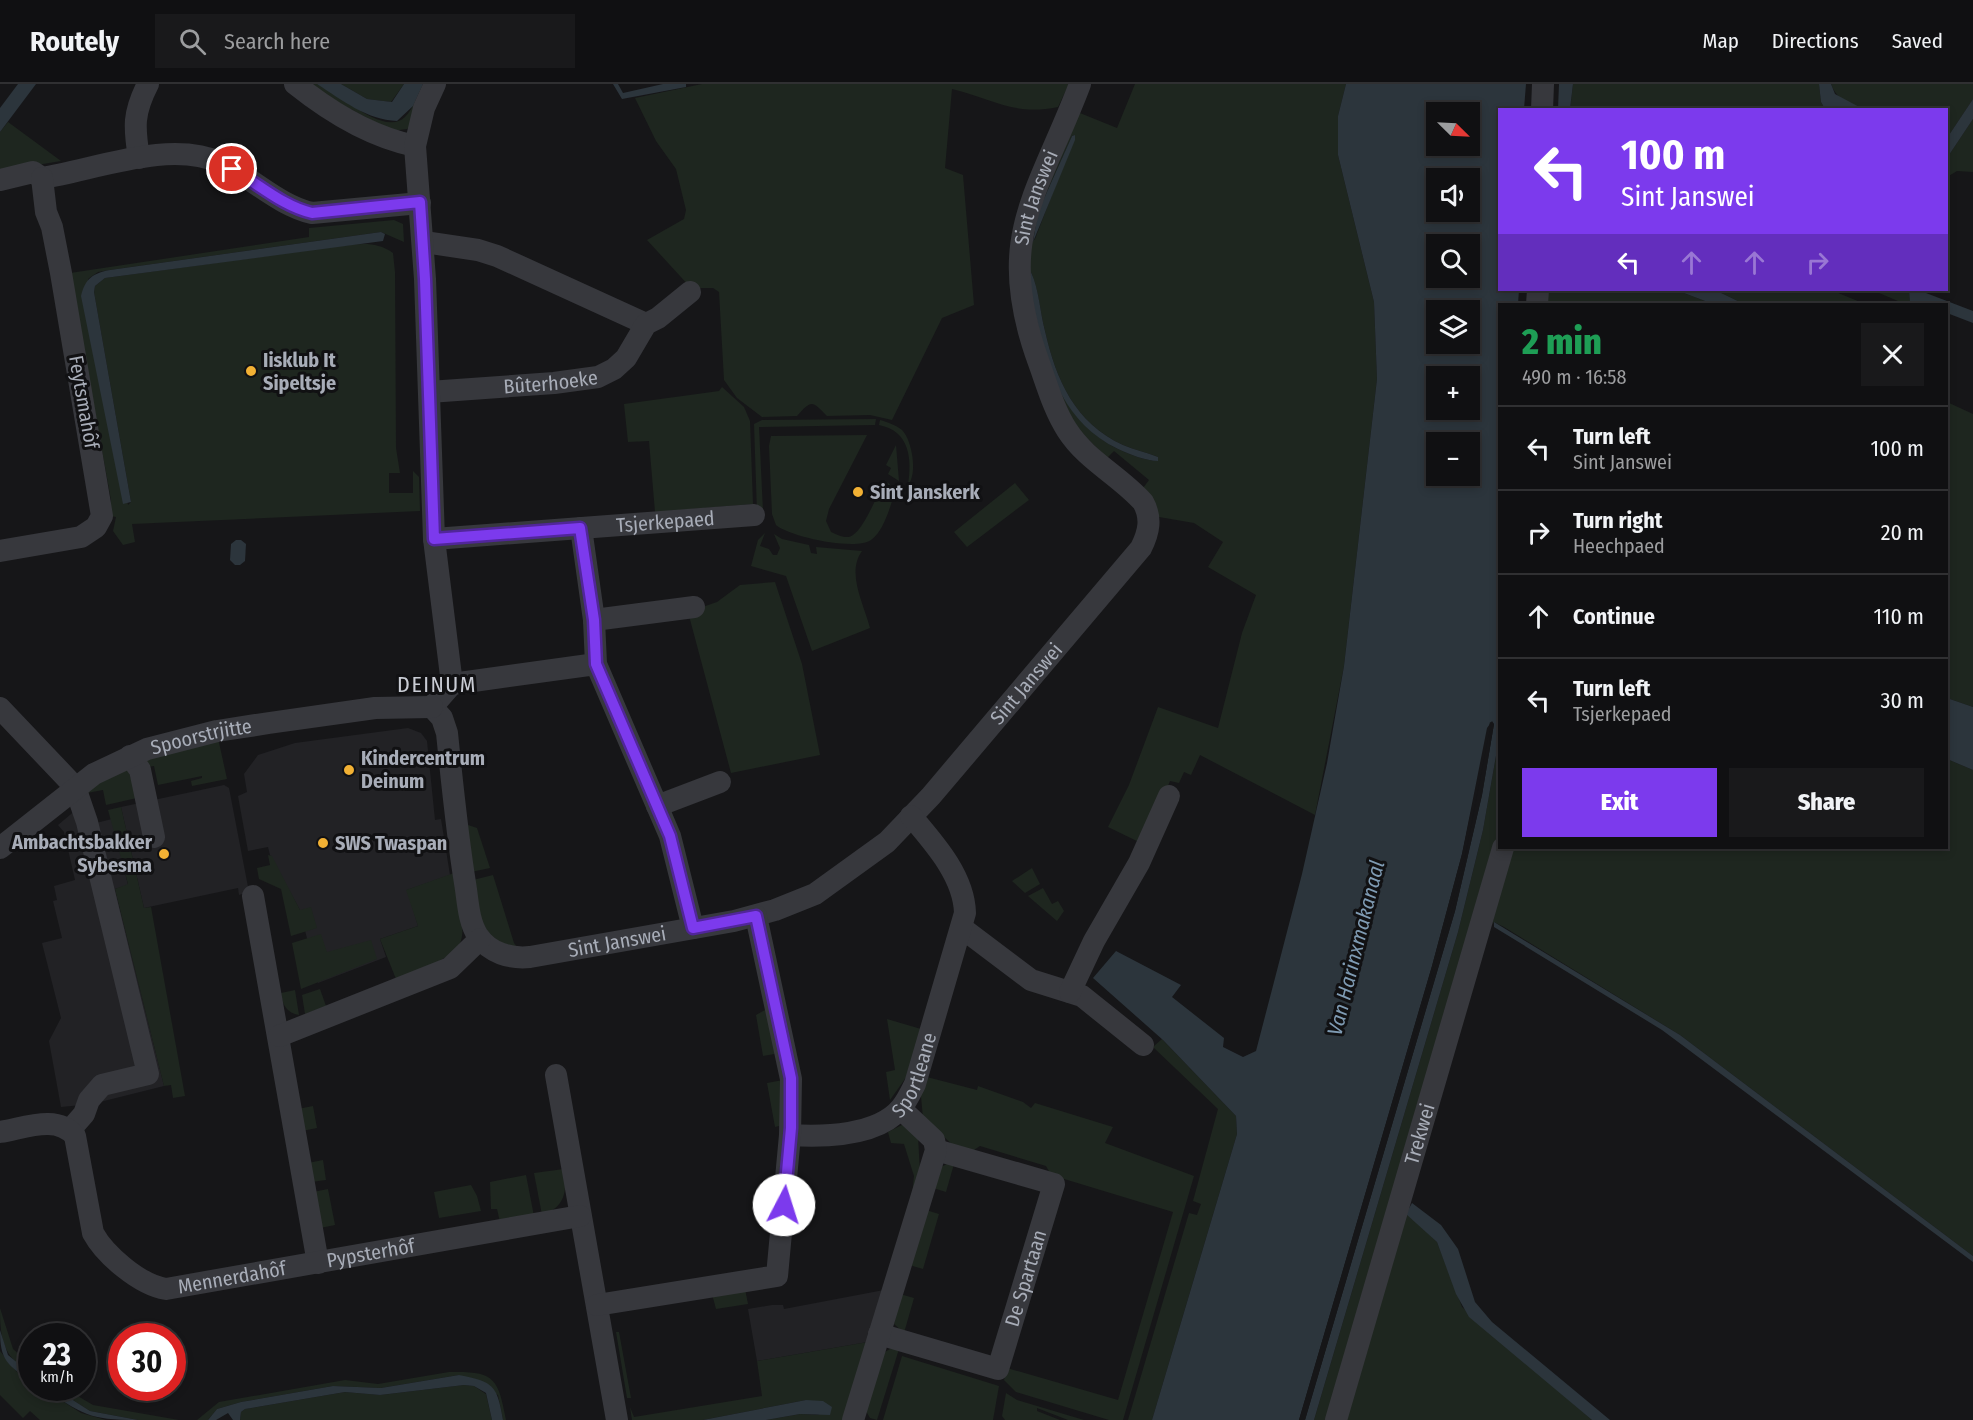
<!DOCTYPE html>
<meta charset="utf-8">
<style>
:root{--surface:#101012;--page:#19191b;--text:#f1f3f6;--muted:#9c9d9f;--line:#303032;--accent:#7c3aed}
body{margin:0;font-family:"Fira Sans Condensed",sans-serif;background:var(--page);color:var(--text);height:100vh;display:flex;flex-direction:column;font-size:22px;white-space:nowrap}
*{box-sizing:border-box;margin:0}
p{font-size:20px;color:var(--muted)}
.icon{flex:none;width:33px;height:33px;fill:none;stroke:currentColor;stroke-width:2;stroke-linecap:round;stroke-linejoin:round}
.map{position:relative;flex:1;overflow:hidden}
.side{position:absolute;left:1498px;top:219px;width:450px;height:546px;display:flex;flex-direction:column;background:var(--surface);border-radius:0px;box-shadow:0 3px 9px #0003,0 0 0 2px var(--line)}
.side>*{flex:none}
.top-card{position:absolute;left:1498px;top:24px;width:450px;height:183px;border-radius:0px;box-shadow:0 3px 9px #0003,0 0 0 2px var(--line);background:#7c3aed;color:#fff;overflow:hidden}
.needle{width:39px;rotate:114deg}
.tools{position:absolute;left:1426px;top:18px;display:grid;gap:12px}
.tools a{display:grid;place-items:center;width:54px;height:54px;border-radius:0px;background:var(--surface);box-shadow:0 3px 9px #0003,0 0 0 2px var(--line);font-size:30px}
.speed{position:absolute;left:18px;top:1239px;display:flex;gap:12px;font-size:30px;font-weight:700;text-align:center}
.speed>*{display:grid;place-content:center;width:78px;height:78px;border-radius:50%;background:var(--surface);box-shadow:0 3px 9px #0003,0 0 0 2px var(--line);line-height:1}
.speed small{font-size:15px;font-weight:400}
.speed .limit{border:9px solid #d22;background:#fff;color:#111}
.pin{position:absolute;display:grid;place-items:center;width:51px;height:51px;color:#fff;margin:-26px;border:3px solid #fff;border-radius:50%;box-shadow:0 2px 6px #0007}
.me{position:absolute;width:66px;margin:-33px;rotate:5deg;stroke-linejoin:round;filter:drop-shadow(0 0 4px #0008)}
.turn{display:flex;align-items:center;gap:21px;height:126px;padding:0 24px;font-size:27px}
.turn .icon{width:78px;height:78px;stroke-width:2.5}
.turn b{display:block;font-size:42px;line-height:51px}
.lanes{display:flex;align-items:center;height:57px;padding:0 24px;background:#0003;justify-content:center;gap:30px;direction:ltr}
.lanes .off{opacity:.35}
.round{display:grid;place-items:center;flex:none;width:63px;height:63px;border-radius:0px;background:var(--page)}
.overview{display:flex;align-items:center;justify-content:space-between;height:102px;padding:0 24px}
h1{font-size:36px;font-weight:800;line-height:45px;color:#1e9e55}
.cta{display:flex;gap:12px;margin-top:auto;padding:12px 24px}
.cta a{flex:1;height:69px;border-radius:0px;background:var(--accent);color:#fff;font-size:24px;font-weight:800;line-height:69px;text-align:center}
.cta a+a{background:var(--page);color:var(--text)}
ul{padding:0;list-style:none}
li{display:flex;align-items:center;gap:18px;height:84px;padding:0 24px;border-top:2px solid var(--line)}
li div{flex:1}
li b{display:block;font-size:22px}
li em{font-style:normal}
header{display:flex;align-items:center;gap:36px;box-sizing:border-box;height:84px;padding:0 30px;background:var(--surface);border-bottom:2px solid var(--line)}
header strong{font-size:28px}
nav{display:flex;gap:33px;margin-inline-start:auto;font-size:21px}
.search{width:420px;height:54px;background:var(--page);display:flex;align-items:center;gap:15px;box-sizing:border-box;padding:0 21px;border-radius:0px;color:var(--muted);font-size:22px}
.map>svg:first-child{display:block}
</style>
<header>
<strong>Routely</strong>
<div class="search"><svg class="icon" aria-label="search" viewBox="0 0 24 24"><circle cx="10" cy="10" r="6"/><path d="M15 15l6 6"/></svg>Search here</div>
<nav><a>Map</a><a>Directions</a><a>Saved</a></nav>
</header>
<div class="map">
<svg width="1973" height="1336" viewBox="0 0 1973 1336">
<rect width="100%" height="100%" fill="#161618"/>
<g fill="#222225">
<polygon points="408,644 421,649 427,657 435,736 441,735 450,791 407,806 418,842 380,855 386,873 318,899 300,826 270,771 268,763 248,767 238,712 247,708 244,690 258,671 295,659"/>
<polygon points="224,701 229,704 249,808 239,811 238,804 144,824 121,723"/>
<polygon points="89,715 96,739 112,735 128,801 115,805 164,1002 92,1020 61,1023 49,957 61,934 42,859 62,854 53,817 57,816 54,802 75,796 64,748 58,741"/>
<polygon points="884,1206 868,1258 757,1277 748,1225 772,1221 783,1221 784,1225"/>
</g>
<g fill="#1e261f" fill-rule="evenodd">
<path d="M303 0C307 0 313 0 317 0 337 6 383 54 405 33 413 25 418 10 423 0L413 41 407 45 392 47Z"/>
<polygon points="341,0 404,0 391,18 367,15"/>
<path d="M702 0H1069L1058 23C1014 32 993 15 952 5L945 84 963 91 974 221 942 234 892 336 870 331 827 332C812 317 812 315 797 332L762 333 737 314 724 296 719 208 713 204H691L647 156 684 135 686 126 676 85 656 57 635 14Z"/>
<path d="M1135 0H1346L1338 32V71L1374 218 1377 295 1344 582 1315 731 1200 671 1191 691 1184 688 1179 699 1170 697 1143 760 1108 743 1129 701 1158 623 1218 644 1242 549 1256 511 1208 483 1223 458 1194 439 1159 433 1140 408 1149 396 1114 367 1107 374 1076 343 1072 346C1038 292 1013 200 1029 138 1038 100 1059 63 1075 27L1117 44ZM1075 51 1035 155 1032 158 1038 128 1072 52ZM1031 188C1039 206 1040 228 1045 247 1056 296 1075 339 1123 361 1134 366 1146 368 1158 373V377C1146 377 1129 370 1118 365 1054 333 1040 260 1030 196Z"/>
<polygon points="1573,0 1819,0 1821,18 1825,25 1570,26"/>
<path d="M1831 0H1973V15L1947 54V26C1916 25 1843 37 1831 0Z"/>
<polygon points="1973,35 1973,88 1957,87 1947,93 1947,74"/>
<polygon points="8,38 61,77 13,85 0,90 0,48"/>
<path d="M394 136 403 140 404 158 381 148 110 186 98 188 88 195 128 421 131 418 94 208 95 202 105 194 332 163C354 161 374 155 393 169L395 188 396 364 400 389H389V409H413V387L419 393 420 427 132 440 135 458 123 461 113 447 116 433 111 432V416L70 189 309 153V144Z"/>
<polygon points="1547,206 1676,206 1713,220 1546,220"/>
<polygon points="1715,206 1831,206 1865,220 1744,220"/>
<polygon points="1872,206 1909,206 1910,220 1905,220"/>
<polygon points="722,303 744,323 750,337 753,420 655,428 649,357 628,358 624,320 719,307"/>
<polygon points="1947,318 1973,330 1973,623 1947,614"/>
<polygon points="876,335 875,341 759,343 763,427 757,428 754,340 762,336"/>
<path d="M880 336C887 338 896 341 902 346 912 356 918 390 908 401 912 375 910 347 879 341Z"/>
<path d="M867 351 829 425 826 437 831 448C838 451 846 456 853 451 865 443 878 409 885 396L896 406C890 421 885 446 871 456 856 467 790 453 776 441L772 430 769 362 771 352Z"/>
<polygon points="896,361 899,397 888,390 891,384 886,381"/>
<polygon points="1015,399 1029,416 967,463 954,448"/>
<path d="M765 449 760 462 769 465 773 471H777L780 464 774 450 782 455 809 461 811 469 817 470 816 463 862 467C846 489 864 520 870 544L812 567 786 492 751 482 758 456Z"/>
<polygon points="775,498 802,580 820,671 731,689 688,528 717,518 740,501"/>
<polygon points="1500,649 1500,730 1496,744 1500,745 1500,755 1330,1336 1314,1336 1458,848 1483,746"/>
<polygon points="218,654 227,695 192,702 191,697 202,694 202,692 158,701 154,682 147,683 143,676"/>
<polygon points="1947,675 1973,686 1973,1172 1680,951 1504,843 1494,838 1492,841 1509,764 1947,764"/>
<polygon points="127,682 137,714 106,721 103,706 87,709 96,699"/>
<polygon points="121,723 144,824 151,823 185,1012 173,1014 171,1001 164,1002 115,805 128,800 108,726"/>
<polygon points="465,740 477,744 490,784 471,788"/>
<polygon points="268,771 272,772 300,826 311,823 317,844 291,852 281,805 259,795 257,784 270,781"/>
<polygon points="1032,784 1040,800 1025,809 1012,797"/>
<path d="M454 789C469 871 472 864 396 895L380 855 418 842 406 806Z"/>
<polygon points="493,791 514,859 520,867 508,865 483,844 473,796"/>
<polygon points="1043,804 1052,820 1058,817 1064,827 1057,837 1028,812"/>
<polygon points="321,850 327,868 371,856 377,875 301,905 292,859"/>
<polygon points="320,905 326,922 305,930 302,911"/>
<path d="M295 906 299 931C287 929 282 921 281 909Z"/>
<polygon points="765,926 780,969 763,972 756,931"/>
<polygon points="887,935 921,945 907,992 890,1016 886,988 895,986"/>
<polygon points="1162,955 1236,1032 1237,1050 1152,1336 1128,1336 1189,1129 1197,1131 1201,1120 1193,1117 1218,1025 1153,963"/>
<polygon points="923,992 977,1006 978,1002 1023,1018 1031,1024 1035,1019 1113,1043 1105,1059 1194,1092 1123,1336 1109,1336 1016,1308 1004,1296 1007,1284 1118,1316 1173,1128 1051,1091 1046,1082 980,1062 971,1068 954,1062 923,1034 920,1001"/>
<polygon points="783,996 783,1041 775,1043 767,999"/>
<polygon points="313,1022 317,1044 302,1047 298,1025"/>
<polygon points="904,1040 918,1052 920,1088 911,1120 914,1092 904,1060 891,1059 888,1048"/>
<polygon points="323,1076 326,1096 311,1098 308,1079"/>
<polygon points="947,1080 954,1080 946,1108 933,1104 941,1083"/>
<path d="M564 1085C567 1106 566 1123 542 1131L534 1089Z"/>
<polygon points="526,1091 534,1132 500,1138 497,1125 491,1125 490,1098"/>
<polygon points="471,1101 477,1112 481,1127 439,1134 434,1108"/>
<polygon points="328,1105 335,1141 320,1144 313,1108"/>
<polygon points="1404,1122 1437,1158 1462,1223 1592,1336 1342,1336"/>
<polygon points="926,1126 939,1130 923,1185 909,1181"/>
<polygon points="745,1205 748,1220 716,1225 712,1210"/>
<polygon points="900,1210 914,1214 904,1249 894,1240"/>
<path d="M0 1224 13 1265 31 1281V1290C3 1272 0 1256 0 1224Z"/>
<polygon points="616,1248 619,1248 631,1314 627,1314"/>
<polygon points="868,1258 844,1336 766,1336 800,1330 819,1331 806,1316 703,1336 632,1336 630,1323 634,1333 762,1312 757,1277"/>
<polygon points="890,1265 899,1265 877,1336 870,1334 865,1325 885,1268"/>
<polygon points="0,1267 17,1288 31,1297 32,1304 42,1304 81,1329 106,1336 40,1336 30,1327 23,1334 0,1311"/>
<polygon points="902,1272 999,1302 993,1336 883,1336"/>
<path d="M449 1288C494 1287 498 1293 506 1336H503L498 1311 459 1291 381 1304 333 1302 241 1318 217 1325 208 1336H197L219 1318 345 1296 378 1300Z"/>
<polygon points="464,1301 474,1302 486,1310 492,1336 240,1336 241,1328 245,1325 345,1308 380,1311"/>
<polygon points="54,1304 64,1304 93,1321 179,1336 138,1336 90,1327"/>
<polygon points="1006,1309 1017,1316 1084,1336 1068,1336 1037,1324 1037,1327 1060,1336 1005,1336 1002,1332"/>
</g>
<g fill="#2c353c" fill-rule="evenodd">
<polygon points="18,0 36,0 0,48 0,24"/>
<path d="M317 0H341L367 15 392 18 404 0H423L413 22 397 37C367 36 342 16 317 0Z"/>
<polygon points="613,0 618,0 623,9 663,0 686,0 686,3 622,15"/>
<path d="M1346 0H1526L1524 25 1500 26V206H1519L1518 220H1500V649L1483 746 1458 848 1314 1336H1305L1455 827 1482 711 1494 640 1490 638 1462 770 1432 882 1299 1336H1152L1237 1050 1236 1032 1163 956 1093 894 1116 867 1181 901 1172 913 1224 954 1223 963 1243 973 1256 967 1302 790 1327 679 1344 582 1377 295 1374 218 1338 71V32ZM1437 28H1470V62H1437ZM1437 94H1470V128H1437ZM1437 160H1470V194H1437ZM1437 226H1470V260H1437ZM1437 292H1470V326H1437ZM1437 358H1470V392H1437Z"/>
<polygon points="1559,0 1573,0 1570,25 1558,25"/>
<polygon points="1819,0 1831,0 1835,10 1863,25 1825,25 1821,18"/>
<polygon points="1973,15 1973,35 1947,74 1947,54"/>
<polygon points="1075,51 1075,56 1033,158 1038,128 1072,52"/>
<path d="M381 148 385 150 383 157 105 194 95 202 94 208 131 418 123 420 81 212C85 195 93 189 110 186Z"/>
<path d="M1031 188C1039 205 1040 228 1045 247 1056 296 1075 339 1123 361 1134 366 1146 368 1158 373V377C1146 377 1129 370 1118 365 1065 339 1050 292 1037 237 1034 223 1028 201 1031 188Z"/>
<polygon points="1676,206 1715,206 1744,220 1713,220"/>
<polygon points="1909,206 1925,206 1926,209 1973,227 1973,239 1947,229 1947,220 1910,220"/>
<polygon points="236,456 241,456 246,460 245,477 240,481 235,481 230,476 231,460"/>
<polygon points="1947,614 1973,623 1973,686 1947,675"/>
<polygon points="1494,838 1680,951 1973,1172 1973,1178 1662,946 1494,843"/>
<polygon points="1412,1119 1441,1141 1458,1165 1475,1218 1492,1238 1610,1336 1592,1336 1469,1233 1456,1210 1437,1158 1406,1130"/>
<path d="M0 1246 8 1271 31 1290V1297C7 1281 0 1276 0 1246Z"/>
<path d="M459 1291C494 1298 497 1301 503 1336H492L486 1309 474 1302 464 1301 380 1311 345 1308 245 1325 241 1328 240 1336H233L228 1329 216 1336H208L217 1325 241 1318 333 1302 381 1304Z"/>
<path d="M42 1304H54L90 1327 138 1336C87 1336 84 1330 42 1304Z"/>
<polygon points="806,1316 823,1317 832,1323 830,1331 800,1330 766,1336 703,1336"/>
</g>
<path fill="#161618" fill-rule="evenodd" d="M1492 637 1494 640 1482 711 1455 827 1305 1336H1302L1347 1184 1302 1336H1299L1432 882 1462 770 1487 644ZM1490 644 1464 781 1452 826 1390 1038 1465 771Z"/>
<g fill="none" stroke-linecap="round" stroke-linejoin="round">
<g stroke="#37383d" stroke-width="22">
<path d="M295 0C330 28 371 53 415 62"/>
<polyline points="1542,26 1543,0"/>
<path d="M139 74C134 43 133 29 148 0"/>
<path d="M0 96 33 88 42 94C94 86 170 55 221 79 253 94 278 121 312 129L420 119"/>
<polyline points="424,158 478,166 497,172 646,240"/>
<polyline points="1537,220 1538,206"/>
<path id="s1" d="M429 308 554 299 598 293 614 285 626 274 646 240 658 234 690 208"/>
<polyline points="581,444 594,536"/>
<path id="s2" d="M434 455 754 431"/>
<polyline points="0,467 81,453 96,443 102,432 61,189 52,143 46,128 42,94"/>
<polyline points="596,580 594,536 694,523"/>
<polyline points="452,600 596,580 670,752 693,844"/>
<path id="s3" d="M432 623 442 634 447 649C452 699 457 749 465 799 468 816 468 837 478 852 490 869 510 875 530 873L734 837 775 826 815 810 887 758 931 712 1141 464C1149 448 1152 434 1143 418 1120 392 1086 376 1067 346 1054 326 1047 301 1039 279 993 154 1038 111 1080 0"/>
<polyline points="432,623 452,600 434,455 425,195 415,62 424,24 435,0"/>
<polyline points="0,624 75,703 87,738 148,990 102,1001 89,1016 84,1030 70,1046"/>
<polyline points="130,672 140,686 154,753"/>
<polyline points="657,722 720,698"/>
<path id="s4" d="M0 764 94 690 147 665 217 647 269 639 375 624 432 623"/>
<polyline points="253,812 318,1179"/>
<polyline points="962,844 1031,896 1082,912 1143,961"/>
<polyline points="1070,908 1094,857 1139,779 1169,712"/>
<polyline points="279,952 450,884 480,855"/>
<polyline points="556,991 617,1336"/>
<path id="s5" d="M0 1048C25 1044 57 1030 75 1052L93 1149C105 1171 140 1201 166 1205L580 1132"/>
<path id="s6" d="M790 1051C823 1053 878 1052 901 1024 907 1017 911 1008 915 1000L965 829C964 792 934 759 911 732"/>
<polyline points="597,1221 777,1192 790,1051 791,995 756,832"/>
<path id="s7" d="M879 1250 998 1285 1054 1100 936 1066"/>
<polyline points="853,1336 936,1066 934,1056 901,1025"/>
<path id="s8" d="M1336 1336 1503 764"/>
</g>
</g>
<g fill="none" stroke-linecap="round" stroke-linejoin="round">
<g stroke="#51269a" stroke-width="15">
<path id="route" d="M232 85C259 100 282 122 312 129L420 118 425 195 434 455 580 444 594 536 596 580 670 752 693 844 756 832 791 994V1044L784 1121"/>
</g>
<use href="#route" stroke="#7c3aed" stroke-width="10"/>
</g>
<g fill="#f2b134" stroke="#111113" stroke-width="2">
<circle cx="251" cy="287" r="6"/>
<circle cx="858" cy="408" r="6"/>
<circle cx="349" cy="686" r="6"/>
<circle cx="323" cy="759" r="6"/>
<circle cx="164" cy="770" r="6"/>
</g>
<g text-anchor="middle" stroke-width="6" stroke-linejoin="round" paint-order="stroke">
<g font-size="20" fill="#a8adb8" stroke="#111113">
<text dy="7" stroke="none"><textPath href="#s3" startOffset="1462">Sint Janswei</textPath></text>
<text dy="7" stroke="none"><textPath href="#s1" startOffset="122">Bûterhoeke</textPath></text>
<text transform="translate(84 318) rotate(80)" y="7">Feytsmahôf</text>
<text dy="7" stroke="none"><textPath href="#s2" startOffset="232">Tsjerkepaed</textPath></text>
<text dy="7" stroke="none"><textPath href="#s3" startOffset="888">Sint Janswei</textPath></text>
<text dy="7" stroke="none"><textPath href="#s4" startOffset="234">Spoorstrjitte</textPath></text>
<text dy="7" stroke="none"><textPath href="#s3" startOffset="384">Sint Janswei</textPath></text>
<text dy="7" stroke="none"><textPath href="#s6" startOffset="154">Sportleane</textPath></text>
<text dy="7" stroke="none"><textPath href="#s8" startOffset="298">Trekwei</textPath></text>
<text dy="7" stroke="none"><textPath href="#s5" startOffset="480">Pypsterhôf</textPath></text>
<text dy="7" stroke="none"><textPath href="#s5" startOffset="339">Mennerdahôf</textPath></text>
<text dy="7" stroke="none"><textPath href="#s7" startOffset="219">De Spartaan</textPath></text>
</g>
<g font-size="20" font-weight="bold" fill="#a8adb8" stroke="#111113" text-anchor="start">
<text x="263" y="283">Iisklub It<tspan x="263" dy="23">Sipeltsje</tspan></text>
<text x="870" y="415">Sint Janskerk</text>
<text x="361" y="681">Kindercentrum<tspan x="361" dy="23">Deinum</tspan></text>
<text x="152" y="765" text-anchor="end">Ambachtsbakker<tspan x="152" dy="23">Sybesma</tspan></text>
<text x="335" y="766">SWS Twaspan</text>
</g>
<g font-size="21" font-style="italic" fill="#7f9bb3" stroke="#111113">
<text transform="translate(1356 864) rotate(-76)" y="7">Van Harinxmakanaal</text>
</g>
<g font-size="22" letter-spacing="1.5" fill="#c9ccd4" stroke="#111113">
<text x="437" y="608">DEINUM</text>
</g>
</g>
</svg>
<div class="tools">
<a><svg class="needle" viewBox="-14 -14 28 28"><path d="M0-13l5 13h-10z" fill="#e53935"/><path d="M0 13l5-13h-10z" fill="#9c9d9f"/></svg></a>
<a><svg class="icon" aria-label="sound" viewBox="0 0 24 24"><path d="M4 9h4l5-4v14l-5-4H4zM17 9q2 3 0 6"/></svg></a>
<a><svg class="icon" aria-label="search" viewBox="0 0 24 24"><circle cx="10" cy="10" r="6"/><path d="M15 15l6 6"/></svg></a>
<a><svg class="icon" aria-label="layers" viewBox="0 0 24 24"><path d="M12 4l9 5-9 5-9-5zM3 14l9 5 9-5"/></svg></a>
<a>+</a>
<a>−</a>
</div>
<div class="speed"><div>23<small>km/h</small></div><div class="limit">30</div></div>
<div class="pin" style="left:232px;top:85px;background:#d93025"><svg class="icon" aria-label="arrive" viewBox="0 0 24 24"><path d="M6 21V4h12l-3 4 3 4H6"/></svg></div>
<svg class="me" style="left:784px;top:1121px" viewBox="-20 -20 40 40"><circle r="19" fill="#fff"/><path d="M0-13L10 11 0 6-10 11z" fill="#7c3aed"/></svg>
<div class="top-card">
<div class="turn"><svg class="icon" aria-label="left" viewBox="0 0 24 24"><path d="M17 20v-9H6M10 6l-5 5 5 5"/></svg><div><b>100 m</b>Sint Janswei</div></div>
<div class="lanes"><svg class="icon" aria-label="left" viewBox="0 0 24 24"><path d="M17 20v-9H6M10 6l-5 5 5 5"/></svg><svg class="icon off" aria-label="ahead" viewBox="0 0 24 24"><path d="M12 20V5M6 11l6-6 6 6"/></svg><svg class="icon off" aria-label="ahead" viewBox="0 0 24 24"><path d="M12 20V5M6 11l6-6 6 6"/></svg><svg class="icon off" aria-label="right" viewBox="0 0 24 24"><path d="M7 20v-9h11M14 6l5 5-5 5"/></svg></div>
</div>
<section class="side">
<div class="overview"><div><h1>2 min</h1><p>490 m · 16:58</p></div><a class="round"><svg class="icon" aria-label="close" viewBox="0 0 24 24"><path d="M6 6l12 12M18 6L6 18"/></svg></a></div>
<ul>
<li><svg class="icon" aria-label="left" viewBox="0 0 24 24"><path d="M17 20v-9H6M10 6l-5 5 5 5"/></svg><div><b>Turn left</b><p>Sint Janswei</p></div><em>100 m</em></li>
<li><svg class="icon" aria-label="right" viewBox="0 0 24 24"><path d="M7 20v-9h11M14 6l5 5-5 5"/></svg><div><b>Turn right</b><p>Heechpaed</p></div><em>20 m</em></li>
<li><svg class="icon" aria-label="ahead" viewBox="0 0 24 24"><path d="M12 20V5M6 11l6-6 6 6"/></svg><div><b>Continue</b></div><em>110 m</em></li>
<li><svg class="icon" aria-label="left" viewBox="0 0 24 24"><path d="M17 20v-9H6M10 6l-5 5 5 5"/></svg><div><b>Turn left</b><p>Tsjerkepaed</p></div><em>30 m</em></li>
</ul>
<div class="cta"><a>Exit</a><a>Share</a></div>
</section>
</div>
